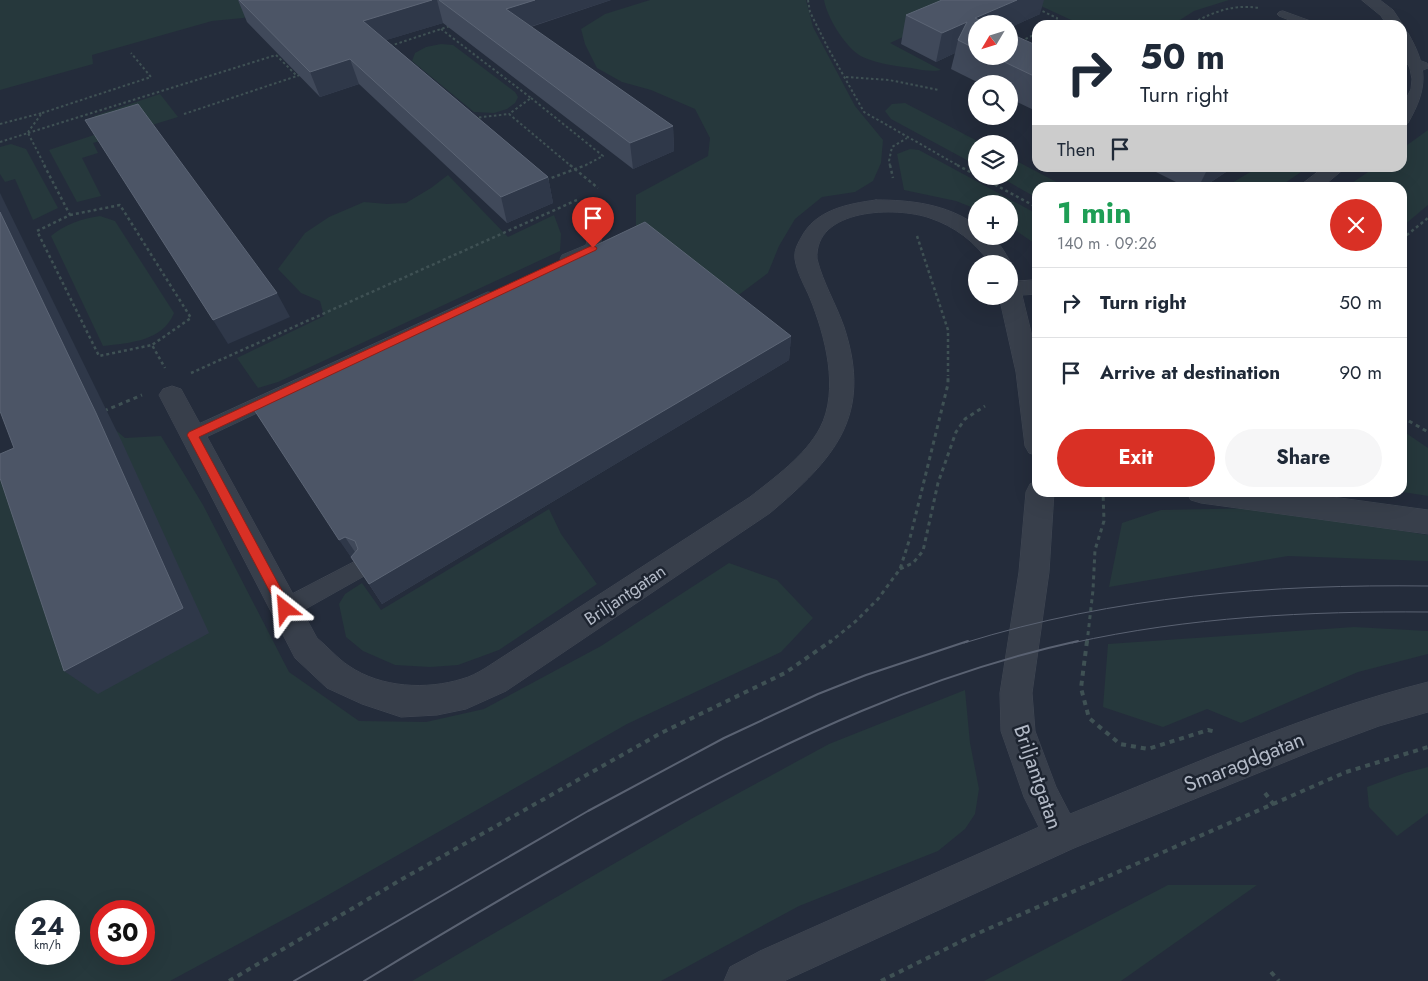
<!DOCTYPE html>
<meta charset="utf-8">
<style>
:root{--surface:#fff;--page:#f6f6f7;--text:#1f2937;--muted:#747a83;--line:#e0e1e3;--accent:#d93025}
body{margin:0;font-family:Jost,sans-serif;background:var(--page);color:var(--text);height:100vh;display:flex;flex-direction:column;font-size:19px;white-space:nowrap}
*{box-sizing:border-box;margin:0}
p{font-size:16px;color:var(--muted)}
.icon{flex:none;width:28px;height:28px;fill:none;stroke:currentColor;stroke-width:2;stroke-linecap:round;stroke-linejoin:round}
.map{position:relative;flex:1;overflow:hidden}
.sheet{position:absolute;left:1032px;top:182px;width:375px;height:315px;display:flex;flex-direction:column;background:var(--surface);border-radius:15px;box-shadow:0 5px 20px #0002}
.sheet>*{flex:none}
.guide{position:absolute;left:1032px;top:20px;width:375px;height:152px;border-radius:15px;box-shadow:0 5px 20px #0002;background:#fff;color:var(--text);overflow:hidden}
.needle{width:32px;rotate:232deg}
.fabs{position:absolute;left:968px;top:15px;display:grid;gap:10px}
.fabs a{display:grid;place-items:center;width:50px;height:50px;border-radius:50%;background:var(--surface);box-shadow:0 5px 20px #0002;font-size:25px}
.speed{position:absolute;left:15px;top:900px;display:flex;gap:10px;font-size:25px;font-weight:700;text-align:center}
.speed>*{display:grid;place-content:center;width:65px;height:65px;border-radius:50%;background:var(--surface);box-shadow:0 5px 20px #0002;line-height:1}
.speed small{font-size:12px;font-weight:400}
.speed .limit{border:8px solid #d22;background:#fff;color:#111}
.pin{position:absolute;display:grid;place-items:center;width:42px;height:42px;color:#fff;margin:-51px -21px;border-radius:50% 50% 50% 0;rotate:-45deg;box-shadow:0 0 5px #0007}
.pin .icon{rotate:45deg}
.me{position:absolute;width:55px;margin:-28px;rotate:332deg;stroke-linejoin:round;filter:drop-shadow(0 0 4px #0008)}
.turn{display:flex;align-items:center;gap:18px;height:105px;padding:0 25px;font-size:22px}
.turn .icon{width:65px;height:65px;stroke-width:2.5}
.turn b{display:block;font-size:35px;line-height:42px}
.then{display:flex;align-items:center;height:48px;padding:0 25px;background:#0003;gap:10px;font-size:19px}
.round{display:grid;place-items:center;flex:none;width:52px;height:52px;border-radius:26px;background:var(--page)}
.headline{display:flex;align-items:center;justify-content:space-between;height:85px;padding:0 25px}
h1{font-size:30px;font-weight:700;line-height:38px;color:#1e9e55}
.action{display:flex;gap:10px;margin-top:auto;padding:10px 25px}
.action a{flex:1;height:58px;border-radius:30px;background:var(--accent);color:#fff;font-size:20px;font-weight:700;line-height:58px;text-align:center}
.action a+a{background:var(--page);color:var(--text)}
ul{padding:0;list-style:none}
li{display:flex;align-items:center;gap:15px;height:70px;padding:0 25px;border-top:1px solid var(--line)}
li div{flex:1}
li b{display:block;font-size:19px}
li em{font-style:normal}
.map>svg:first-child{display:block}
</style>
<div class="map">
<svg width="1428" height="981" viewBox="0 0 1428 981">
<rect width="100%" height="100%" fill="#242c3b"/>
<g fill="#26383c" fill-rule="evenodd">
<polygon points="0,0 309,0 243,18 212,21 92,55 93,64 0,90"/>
<polygon points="650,0 806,0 813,27 855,106 883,140 881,163 873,181 855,192 822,197 795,219 779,246 768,273 736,297 636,238 636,195 708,156 710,138 695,109 651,90 622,82 597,68 585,44 581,29 605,14"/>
<path d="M824 0H984L890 43 941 70C931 72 921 70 911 68 896 66 879 64 865 58 848 52 827 18 824 0Z"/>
<polygon points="1028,0 1229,0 1194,11 1172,25 1082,25"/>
<polygon points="441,44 453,45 515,92 518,97 515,103 507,109 494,113 474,112 412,61 415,53 426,47"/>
<polygon points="160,94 178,117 93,143 98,153 82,158 101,196 77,202 49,150 103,132 94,116"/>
<polygon points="905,103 983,144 976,144 976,165 891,119 885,111 892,104"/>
<polygon points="1428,130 1428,205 1403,226 1402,188 1346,187 1374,168 1402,168 1403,148"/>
<polygon points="11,144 26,149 58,208 33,220 15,179 5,182 0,174 0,147"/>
<polygon points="910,149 919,150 1037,214 1037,245 1009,226 1009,204 976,204 976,209 956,201 904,190 897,154"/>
<polygon points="1009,157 1066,187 1038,188 1037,198 998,176 1009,176"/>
<polygon points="1257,168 1307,168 1279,187 1225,187"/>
<polygon points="448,175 508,237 554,215 561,234 560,251 278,382 258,388 237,358 324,316 320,301 301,293 278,269 305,233 329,217 364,202 387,204 406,203 431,188"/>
<path d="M100 216 115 221 174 313C163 341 130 343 103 346L51 236C66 224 80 219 100 216Z"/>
<path d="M105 421 125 438 161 436 203 505 289 672 359 721 426 722 484 709 601 646 729 563 777 580 813 618 781 652 627 724 314 903 170 981H0V468ZM26 911H69V954H26ZM101 911H144V954H101Z"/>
<polygon points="1403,431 1428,448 1428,496 1403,492"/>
<polygon points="1260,508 1428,535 1428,561 1288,556 1109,587 1122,523 1161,510"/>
<polygon points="549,509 561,534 597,584 499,650 458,665 430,667 395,665 363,651 346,637 339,604 345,594 362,583 381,610"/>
<polygon points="1354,627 1428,631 1428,654 1358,672 1241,723 1207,709 1163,727 1103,707 1108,644"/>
<polygon points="965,690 970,743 979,789 975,814 965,829 938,851 799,906 661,981 412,981 691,819 829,744"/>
<polygon points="1428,767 1428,813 1397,836 1369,807 1367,787 1405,773"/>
<polygon points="1168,885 1257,885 1121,981 984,981"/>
</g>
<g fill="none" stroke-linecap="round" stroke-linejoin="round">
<g stroke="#414854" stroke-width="1">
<g id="lane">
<polygon points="1283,11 1316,23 1318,25 1302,25 1279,16 1277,14 1279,12"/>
<polygon points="1402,54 1427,63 1428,68 1423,70 1402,62"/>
<polygon points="600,209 605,210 607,213 599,251 574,263 562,263 560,259 562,255 586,245 593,213 595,210"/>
<polygon points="488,292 494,293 496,297 494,301 200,440 193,442 186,440 184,435 186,430"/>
<polygon points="358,560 366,563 369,569 366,575 293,616 285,619 277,616 274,609 277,602"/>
</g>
</g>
<g stroke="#414854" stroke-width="1">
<g id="street">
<polygon points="1362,0 1380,0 1393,10 1403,25 1387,25 1381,16"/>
<path d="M1402 31 1408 33C1428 68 1428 88 1408 123L1402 124V107L1411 89 1412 79 1410 69 1402 50Z"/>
<polygon points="1323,168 1345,168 1321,188 1297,188"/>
<path d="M876 200C911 200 946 204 976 225V236C999 236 1000 246 1012 264L1009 269V264H990C976 242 954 226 930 218 896 206 814 208 817 259 823 283 836 304 844 327 873 416 835 458 770 513L506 691 466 709 437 715 401 717 362 704 327 688 295 658 159 395 163 389 172 386 181 389 317 638C328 647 338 659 349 666 381 688 427 690 462 679 470 677 477 673 484 669L750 497C774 478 805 456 820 428 840 390 825 335 810 298 805 286 797 273 795 259 794 251 797 245 801 238 815 210 847 204 876 200Z"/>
<polygon points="1038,280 1038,294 1022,295 1038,361 1038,456 1029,453 1025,446 1016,372 999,296 1009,296 1009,282"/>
<path d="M1038 482V492H1054L1049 572 1032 693 1035 731 1056 787 1070 814C1188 767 1305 713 1428 682V712L1379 726 1317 749 1074 848 784 981H724L730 967 760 951 1039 827 1024 797 1001 731 1000 693 1019 572 1026 492 1030 484Z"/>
<polygon points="1187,492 1296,492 1428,510 1428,534 1201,503 1191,500"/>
</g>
</g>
<g stroke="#3f5154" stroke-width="2" stroke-dasharray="2.5 2.5" stroke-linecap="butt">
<polyline points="808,0 810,12 828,48 864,112 959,166"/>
<polyline points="1038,9 1057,18 1057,23 1061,25"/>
<path d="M1189 25C1213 12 1232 4 1259 8"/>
<polyline points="441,29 531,98 509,114"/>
<polyline points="1021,41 1038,33"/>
<polyline points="390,46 450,26"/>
<polyline points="846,77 889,80 939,90"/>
<polyline points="531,98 603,156 584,166"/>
<polyline points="42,113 151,77 131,53"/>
<polyline points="184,114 297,76"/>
<polyline points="474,118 509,114 571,166"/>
<polyline points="0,124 42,113 28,132"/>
<polyline points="28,133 276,55 297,76 302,74"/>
<polyline points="0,142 28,133 45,166"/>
<polyline points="890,166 889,161 892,147 907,138"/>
</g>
<g stroke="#3f5154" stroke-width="2.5" stroke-dasharray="3 3" stroke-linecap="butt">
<polyline points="44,165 70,215 37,231 99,356 152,345 165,368"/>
<polyline points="570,165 598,188"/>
<polyline points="890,165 893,178"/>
<polyline points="957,165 976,175"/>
<polyline points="979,176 1038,208"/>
<polyline points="546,180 586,165"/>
<polyline points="70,215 120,205 191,318 152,345"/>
<polyline points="917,236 948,330 948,376"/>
<polyline points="1402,239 1428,218"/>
<polyline points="191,373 577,200"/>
</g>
<g stroke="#3f5154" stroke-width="3" stroke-dasharray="4 4" stroke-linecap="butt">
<polyline points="104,411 142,395"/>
<polyline points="1402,417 1428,432"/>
<polyline points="900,569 913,563 923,551 938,483 956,432 965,419 985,406"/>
<polyline points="829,643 856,621 878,599 900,569 910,538 948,384 948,375"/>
<polyline points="1087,643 1093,590 1095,550 1104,521 1103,492"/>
</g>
<g stroke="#3f5154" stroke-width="4" stroke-dasharray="5 5" stroke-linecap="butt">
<polyline points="1087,641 1081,688 1089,718 1120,744 1148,749 1208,730 1216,732"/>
<polyline points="1265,793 1274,805"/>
<polyline points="1271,972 1279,981"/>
<polyline points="229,981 404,878 661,733 785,673 831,641"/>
<polyline points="881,981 974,935 1346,772 1428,747"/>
</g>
<use href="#lane" fill="#383f4b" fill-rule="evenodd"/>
<use href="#street" fill="#383f4b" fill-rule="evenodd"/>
<g stroke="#5a6272" stroke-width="1">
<path d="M964 643C1114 596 1272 584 1428 586"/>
<path d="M1072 643C1189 617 1308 611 1428 612"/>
</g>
<g stroke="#5a6272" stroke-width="2">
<polyline points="294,981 588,811 724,738 818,694 866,675 968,641"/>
<path d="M364 981C461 922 558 865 657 811 791 738 928 674 1078 641"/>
</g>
</g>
<g fill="#40495a">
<polygon points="238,0 611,0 531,27 673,126 674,151 633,169 443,23 386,40 548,177 553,203 507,223 359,84 320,97 247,22"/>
<polygon points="1040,14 1009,28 1009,24 976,24 976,56 1009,56 1038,46 1038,112 1009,98 1009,84 981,84 951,69 955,53 936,62 901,44 906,15"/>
<polygon points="1148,168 1232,168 1202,188 1188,188"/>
<polygon points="791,336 789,360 382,604 253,408"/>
</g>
<g fill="#2f3849">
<polygon points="432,0 437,0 443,23 370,45 363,21"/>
<polygon points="535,0 611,0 511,33 506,9"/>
<polygon points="1017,0 1044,0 1040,14 1009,28 1009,24 976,24 975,18"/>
<polygon points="967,22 958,40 955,53 936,62 942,33"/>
<polygon points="350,59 359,84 320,97 310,72"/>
<polygon points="673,126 674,151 633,169 630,143"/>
<polygon points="1208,168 1232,168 1202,188 1198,188"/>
<polygon points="548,177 553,203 507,223 501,197"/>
<polygon points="0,193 122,442 209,633 98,694 64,671 0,212"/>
<polygon points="277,293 290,317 228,344 213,320"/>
<polygon points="791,336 789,360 382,604 369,584"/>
<polygon points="345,537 359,558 353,560 339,540"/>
</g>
<g fill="#4c5566" stroke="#5c6575">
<polygon points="239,0 432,0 363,21 548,177 501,197 350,59 310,72"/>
<polygon points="439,0 535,0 506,9 673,126 630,143"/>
<polygon points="942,0 1017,0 975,18 988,24 976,24 976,49 958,40 967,22 942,33 906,15"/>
<polygon points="1351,21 1361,25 1345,25"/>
<polygon points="1009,33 1038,46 1038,78 992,56 1009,56"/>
<polygon points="138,104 277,293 213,320 85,120"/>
<polygon points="0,212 96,413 183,608 64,671 0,478 0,454 14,448 0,411"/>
<polygon points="645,222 791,336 369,584 351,557 358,549 355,541 345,537 339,540 253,408"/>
</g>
<polygon fill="#d93025" stroke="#8d1f18" points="593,245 597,248 596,250 199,437 292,609 290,613 285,615 281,613 187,435 189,432"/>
<g text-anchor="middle" stroke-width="5" stroke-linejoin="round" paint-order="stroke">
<g font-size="18" fill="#b3bac7" stroke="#1d2430">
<text transform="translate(625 595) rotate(-34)" y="6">Briljantgatan</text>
</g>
<g font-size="21" fill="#b3bac7" stroke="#1d2430">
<text transform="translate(1244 762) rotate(-22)" y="7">Smaragdgatan</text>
<text transform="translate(1038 777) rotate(71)" y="7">Briljantgatan</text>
</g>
</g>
</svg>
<div class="fabs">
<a><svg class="needle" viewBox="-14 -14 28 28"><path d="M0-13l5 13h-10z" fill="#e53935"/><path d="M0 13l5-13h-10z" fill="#747a83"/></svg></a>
<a><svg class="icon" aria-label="search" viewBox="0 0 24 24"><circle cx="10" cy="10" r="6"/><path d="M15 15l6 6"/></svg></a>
<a><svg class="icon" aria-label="layers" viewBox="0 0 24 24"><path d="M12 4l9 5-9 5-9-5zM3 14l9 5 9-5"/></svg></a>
<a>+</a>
<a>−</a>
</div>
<div class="speed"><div>24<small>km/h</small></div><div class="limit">30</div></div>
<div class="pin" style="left:593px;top:248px;background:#d93025"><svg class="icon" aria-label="arrive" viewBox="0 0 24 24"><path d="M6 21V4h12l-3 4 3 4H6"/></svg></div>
<svg class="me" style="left:285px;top:609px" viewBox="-20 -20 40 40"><path d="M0-17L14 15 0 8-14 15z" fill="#d93025" stroke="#fff" stroke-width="4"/></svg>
<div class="guide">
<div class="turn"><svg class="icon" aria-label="right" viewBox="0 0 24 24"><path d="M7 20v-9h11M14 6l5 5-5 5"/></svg><div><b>50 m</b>Turn right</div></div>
<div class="then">Then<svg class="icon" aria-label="arrive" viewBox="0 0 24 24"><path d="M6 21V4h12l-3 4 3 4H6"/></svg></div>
</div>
<section class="sheet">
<div class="headline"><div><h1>1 min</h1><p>140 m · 09:26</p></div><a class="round" style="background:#d93025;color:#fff"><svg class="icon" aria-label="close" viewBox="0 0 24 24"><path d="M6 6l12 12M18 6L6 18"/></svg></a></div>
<ul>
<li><svg class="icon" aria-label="right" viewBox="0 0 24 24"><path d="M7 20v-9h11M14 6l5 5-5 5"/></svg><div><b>Turn right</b></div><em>50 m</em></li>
<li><svg class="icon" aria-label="arrive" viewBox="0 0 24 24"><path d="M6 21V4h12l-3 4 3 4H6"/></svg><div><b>Arrive at destination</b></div><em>90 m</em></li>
</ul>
<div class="action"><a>Exit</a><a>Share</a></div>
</section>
</div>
